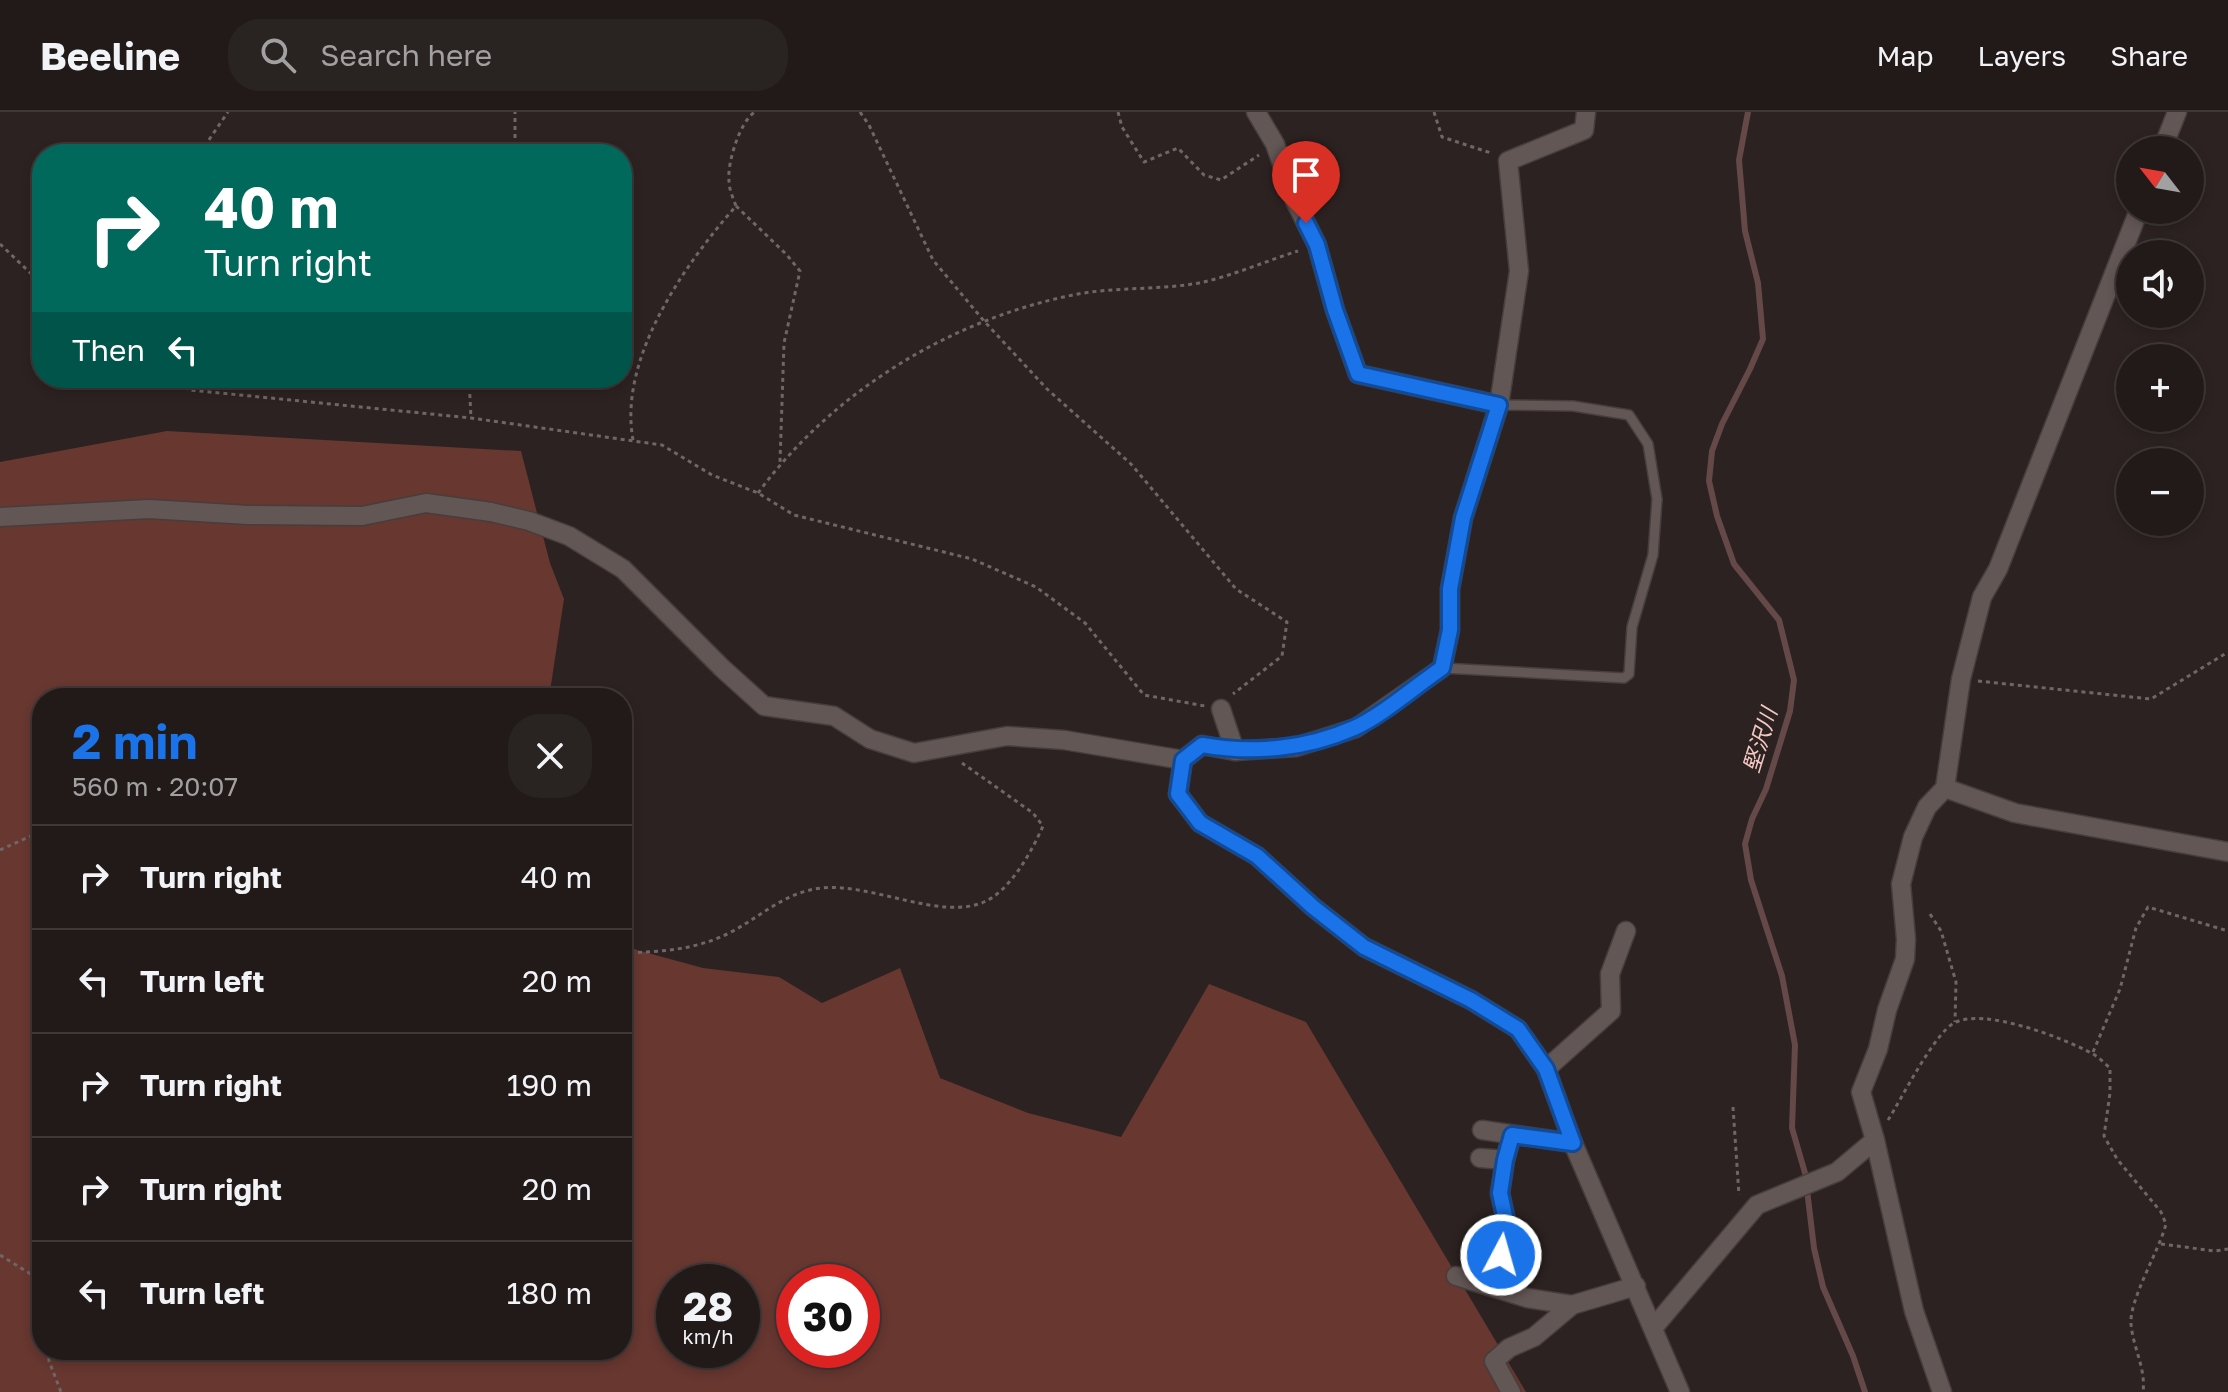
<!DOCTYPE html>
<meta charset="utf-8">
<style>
:root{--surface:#211a19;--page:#292322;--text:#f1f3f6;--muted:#a2a1a2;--line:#3e3838;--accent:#1a73e8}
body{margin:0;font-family:"Golos Text","Noto Sans JP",sans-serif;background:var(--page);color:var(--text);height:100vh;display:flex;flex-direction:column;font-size:30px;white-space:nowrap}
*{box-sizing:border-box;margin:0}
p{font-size:26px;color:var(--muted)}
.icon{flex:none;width:44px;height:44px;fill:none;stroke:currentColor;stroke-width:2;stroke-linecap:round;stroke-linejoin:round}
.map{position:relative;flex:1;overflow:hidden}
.drawer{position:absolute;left:32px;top:576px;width:600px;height:672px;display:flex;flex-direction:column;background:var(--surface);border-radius:32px;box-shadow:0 4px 12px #0003,0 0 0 2px var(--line)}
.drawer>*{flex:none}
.banner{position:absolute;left:32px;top:32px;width:600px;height:244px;border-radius:32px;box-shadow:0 4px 12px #0003,0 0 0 2px var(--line);background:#00695c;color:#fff;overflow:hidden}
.needle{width:52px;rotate:301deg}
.controls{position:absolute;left:2116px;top:24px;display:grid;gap:16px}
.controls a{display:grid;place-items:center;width:88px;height:88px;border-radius:50%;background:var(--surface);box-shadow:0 4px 12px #0003,0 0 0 2px var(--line);font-size:40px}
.speed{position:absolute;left:656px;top:1152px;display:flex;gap:16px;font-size:40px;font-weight:700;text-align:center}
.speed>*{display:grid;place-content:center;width:104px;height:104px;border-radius:50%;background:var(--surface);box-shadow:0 4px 12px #0003,0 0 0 2px var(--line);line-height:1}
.speed small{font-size:20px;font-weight:400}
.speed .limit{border:12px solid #d22;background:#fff;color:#111}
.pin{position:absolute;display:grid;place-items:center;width:68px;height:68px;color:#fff;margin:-82px -34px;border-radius:50% 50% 50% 0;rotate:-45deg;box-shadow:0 0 8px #0007}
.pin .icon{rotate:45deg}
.me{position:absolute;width:88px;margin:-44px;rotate:6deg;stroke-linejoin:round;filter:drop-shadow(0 0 6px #0008)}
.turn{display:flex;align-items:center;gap:28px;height:168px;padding:0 40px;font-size:36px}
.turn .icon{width:104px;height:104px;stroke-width:2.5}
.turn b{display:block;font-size:56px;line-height:68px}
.then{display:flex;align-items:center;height:76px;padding:0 40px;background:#0003;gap:16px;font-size:30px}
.round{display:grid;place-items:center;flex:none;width:84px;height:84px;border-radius:32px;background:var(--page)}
.summary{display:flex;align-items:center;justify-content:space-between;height:136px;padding:0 40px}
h1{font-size:48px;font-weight:700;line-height:60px;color:var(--accent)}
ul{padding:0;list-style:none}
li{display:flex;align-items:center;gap:24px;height:104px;padding:0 40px;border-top:2px solid var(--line)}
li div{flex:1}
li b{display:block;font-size:30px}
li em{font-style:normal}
header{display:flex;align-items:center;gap:48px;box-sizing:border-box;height:112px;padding:0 40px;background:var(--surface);border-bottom:2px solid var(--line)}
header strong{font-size:38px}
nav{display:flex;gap:44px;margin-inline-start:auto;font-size:28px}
.search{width:560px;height:72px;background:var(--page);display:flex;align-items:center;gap:20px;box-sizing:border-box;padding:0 28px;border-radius:32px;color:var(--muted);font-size:30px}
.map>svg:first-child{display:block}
</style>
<header>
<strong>Beeline</strong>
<div class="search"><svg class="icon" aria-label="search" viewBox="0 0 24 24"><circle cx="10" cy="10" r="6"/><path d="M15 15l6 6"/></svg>Search here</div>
<nav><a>Map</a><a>Layers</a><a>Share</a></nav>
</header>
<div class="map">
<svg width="2228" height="1280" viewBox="0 0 2228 1280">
<rect width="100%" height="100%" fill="#2c2221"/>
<path fill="#673730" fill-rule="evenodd" d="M167 319 521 339 550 451 564 487 549 586H42V1238H622V831L637 838 703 856 779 865 822 891 900 856 940 966 1028 1001 1121 1025 1209 872 1306 910 1526 1280H0V350ZM674 1170H742V1238H674ZM794 1170H862V1238H794Z"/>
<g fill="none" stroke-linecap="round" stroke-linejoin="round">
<polyline stroke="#654848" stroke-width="6" points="1748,0 1739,48 1745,119 1758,171 1763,227 1750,257 1722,312 1712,339 1709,369 1717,404 1734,452 1779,508 1794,568 1790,599 1766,677 1752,707 1745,732 1751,768 1782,864 1795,933 1792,1016 1805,1061 1814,1136 1823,1175 1853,1244 1865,1280"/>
<g stroke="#463e3d" stroke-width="12">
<polyline id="service" points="1442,556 1624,566 1629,562 1632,515 1653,443 1657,387 1648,332 1629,303 1573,294 1499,293"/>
</g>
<g stroke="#463e3d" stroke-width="21">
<g id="minor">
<polyline points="1256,0 1275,32 1295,89 1317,133 1335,198 1358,262 1499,293"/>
<polyline points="2162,38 2177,0"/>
<polyline points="0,405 149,397 248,403 362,404 426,391 491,400 529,409 569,424 623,457 722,556 764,594 834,604 870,627 914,641 1007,624 1064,628 1183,648 1202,633 1235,639 1296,635 1356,616 1442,556 1450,518 1450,477 1463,406 1499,293 1519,159 1508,49 1584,18 1586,0"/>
<polyline points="1221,597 1235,639"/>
<polyline points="1183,648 1178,682 1200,711 1257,744 1313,795 1364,835 1471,888 1518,917 1546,957 1573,1031 1680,1280"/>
<polyline points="1945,676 2015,701 2228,740"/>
<polyline points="1546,957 1611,899 1610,862 1626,819"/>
<polyline points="1482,1018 1573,1031"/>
<polyline points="1480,1046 1505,1048"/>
<polyline points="1501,1143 1508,1118 1500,1081 1505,1048 1512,1023"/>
<polyline points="1456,1164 1527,1186 1572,1193"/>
<polyline points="1654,1215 1757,1093 1837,1060 1875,1028"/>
<polyline points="1511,1280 1494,1249 1509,1236 1534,1225 1572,1193 1636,1174"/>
<polyline points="1942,1280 1914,1199 1875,1028 1861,980 1878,937 1887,898 1905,847 1906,827 1901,772 1913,725 1927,695 1945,676 1961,567 1982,485 1998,457 2139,98"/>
</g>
</g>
<g stroke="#6f6665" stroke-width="3" stroke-dasharray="4 4" stroke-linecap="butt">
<polyline points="860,0 869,13 933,148 984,209 1047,277 1131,352 1236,477 1287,510 1282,544 1233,582"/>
<polyline points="1118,0 1122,15 1144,50 1178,36 1204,63 1221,68 1259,43"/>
<polyline points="1434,0 1442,25 1491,41"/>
<polyline points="206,42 204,35 228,0"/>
<polyline points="515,42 515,0"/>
<polyline points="736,94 786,142 800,159 784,231 780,350"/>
<polyline points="0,132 42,172"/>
<polyline points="162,266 190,278 471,306 662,333 712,363 758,381 794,403 972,447 1036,475 1085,511 1144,583 1205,594"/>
<polyline points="469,266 471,306"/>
<path d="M633 328C618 246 685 152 736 94 733 86 729 77 729 69 727 51 740 9 755 0"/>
<path d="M758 381C834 278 953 206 1078 182 1117 175 1159 178 1199 171 1232 164 1266 149 1298 139"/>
<polyline points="1978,569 2151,587 2228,540"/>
<polyline points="0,738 42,719"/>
<polyline points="1930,802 1941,819 1956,870 1955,910"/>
<path d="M622 841C659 840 696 838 729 821 761 805 784 780 822 776 872 771 941 809 984 790 1010 779 1032 739 1043 714L1033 701 962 651"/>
<polyline points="2093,940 2120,877 2136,816 2148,795 2228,819"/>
<polyline points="1733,995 1739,1083"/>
<path d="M1888 1008C1902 986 1934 922 1954 911 1983 895 2064 926 2091 941 2098 944 2104 951 2110 956V981L2104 1024 2117 1047 2161 1100 2166 1112C2159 1139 2129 1188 2131 1212 2133 1236 2146 1256 2143 1280"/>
<polyline points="2161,1132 2215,1139 2228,1137"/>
<polyline points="0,1143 34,1164 42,1186"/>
<polyline points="48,1238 49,1249 61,1280"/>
</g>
<use href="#service" stroke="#635755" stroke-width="9"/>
<use href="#minor" stroke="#635755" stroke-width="18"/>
</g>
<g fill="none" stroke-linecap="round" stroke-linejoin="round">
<g stroke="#114b97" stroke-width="20">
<path id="route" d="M1306 111 1317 133 1335 198 1358 262 1499 293 1463 406 1450 477V518L1442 556C1417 573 1380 605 1354 616 1307 637 1253 642 1202 633L1183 648 1178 682 1200 711 1257 744 1313 795 1364 835 1471 888 1518 917 1546 957 1573 1031 1512 1023 1505 1048 1500 1081 1508 1118 1501 1143"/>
</g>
<use href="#route" stroke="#1a73e8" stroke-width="14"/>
</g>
<g text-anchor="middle" stroke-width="8" stroke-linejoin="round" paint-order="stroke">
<g font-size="22" font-style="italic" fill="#f3c9c2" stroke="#2c2221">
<text transform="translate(1760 628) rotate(-73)" y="8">堅沢川</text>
</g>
</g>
</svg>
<div class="controls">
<a><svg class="needle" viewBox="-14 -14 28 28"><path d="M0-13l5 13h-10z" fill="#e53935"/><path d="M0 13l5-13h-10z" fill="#a2a1a2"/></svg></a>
<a><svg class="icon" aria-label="sound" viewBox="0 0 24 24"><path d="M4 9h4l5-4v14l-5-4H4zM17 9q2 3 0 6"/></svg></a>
<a>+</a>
<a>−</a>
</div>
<div class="speed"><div>28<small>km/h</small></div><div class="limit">30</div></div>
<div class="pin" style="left:1306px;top:111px;background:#d93025"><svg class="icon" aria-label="arrive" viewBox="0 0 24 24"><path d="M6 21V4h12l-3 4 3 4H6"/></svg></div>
<svg class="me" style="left:1501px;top:1143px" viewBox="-20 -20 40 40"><circle r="17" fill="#1a73e8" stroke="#fff" stroke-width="3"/><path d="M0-11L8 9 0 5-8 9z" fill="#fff"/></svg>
<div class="banner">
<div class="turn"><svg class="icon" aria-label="right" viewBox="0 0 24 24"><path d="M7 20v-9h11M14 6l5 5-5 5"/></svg><div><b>40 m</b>Turn right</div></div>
<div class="then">Then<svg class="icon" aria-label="left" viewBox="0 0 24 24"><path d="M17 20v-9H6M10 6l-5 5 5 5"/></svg></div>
</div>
<section class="drawer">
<div class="summary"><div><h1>2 min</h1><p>560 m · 20:07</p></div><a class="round"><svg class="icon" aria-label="close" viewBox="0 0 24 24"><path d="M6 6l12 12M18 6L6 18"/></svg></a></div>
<ul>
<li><svg class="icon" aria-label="right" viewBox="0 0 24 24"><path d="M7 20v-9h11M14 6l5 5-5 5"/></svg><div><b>Turn right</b></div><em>40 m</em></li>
<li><svg class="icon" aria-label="left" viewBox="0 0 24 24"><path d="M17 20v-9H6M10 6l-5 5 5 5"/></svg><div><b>Turn left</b></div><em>20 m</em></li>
<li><svg class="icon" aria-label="right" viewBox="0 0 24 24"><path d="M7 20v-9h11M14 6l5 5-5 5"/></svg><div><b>Turn right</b></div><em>190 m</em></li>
<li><svg class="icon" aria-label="right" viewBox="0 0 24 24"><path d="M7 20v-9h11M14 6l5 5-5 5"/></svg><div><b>Turn right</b></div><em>20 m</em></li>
<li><svg class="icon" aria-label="left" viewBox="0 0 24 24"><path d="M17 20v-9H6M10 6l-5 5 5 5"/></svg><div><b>Turn left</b></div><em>180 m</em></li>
</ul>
</section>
</div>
